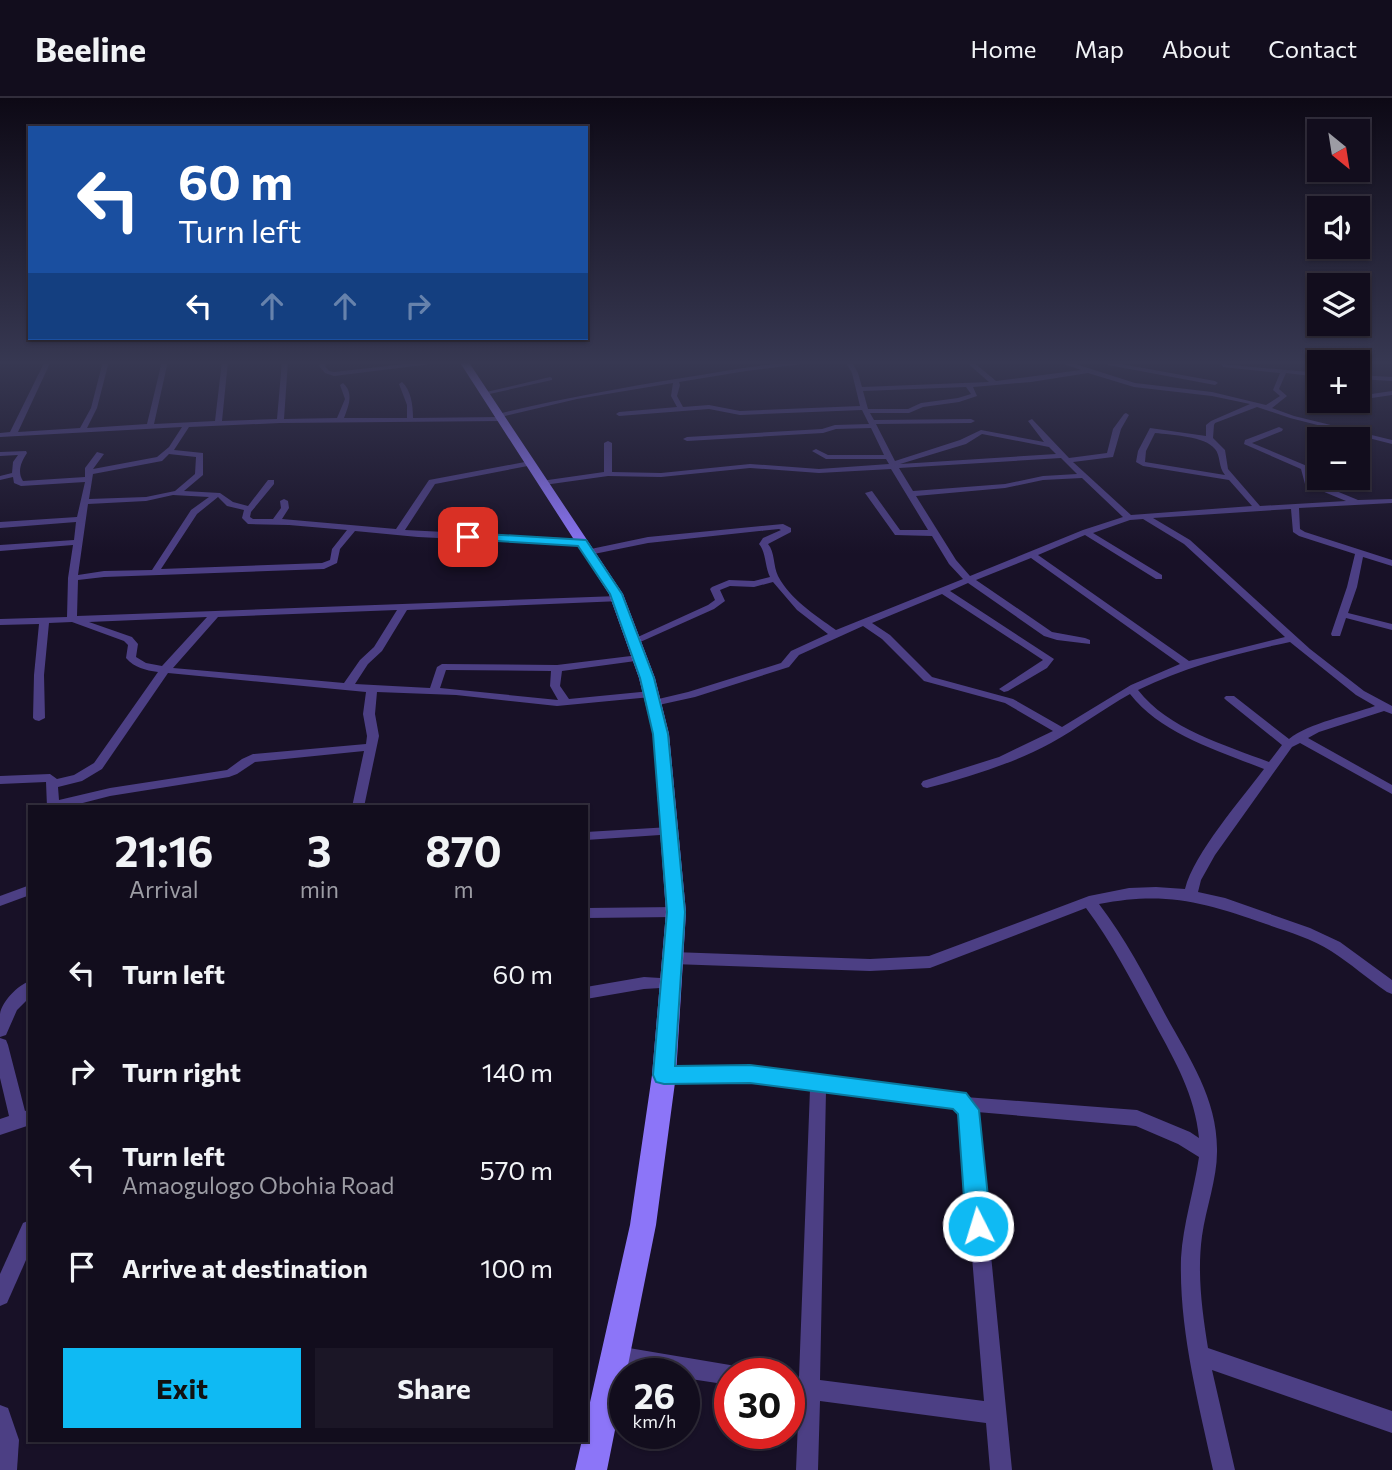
<!DOCTYPE html>
<meta charset="utf-8">
<style>
:root{--surface:#120d1d;--page:#1b1626;--text:#f1f3f6;--muted:#9c9ca4;--line:#312d3b;--accent:#0fbaf3}
body{margin:0;font-family:Commissioner,sans-serif;background:var(--page);color:var(--text);height:100vh;display:flex;flex-direction:column;font-size:26px;white-space:nowrap}
*{box-sizing:border-box;margin:0}
p{font-size:23px;color:var(--muted)}
.icon{flex:none;width:38px;height:38px;fill:none;stroke:currentColor;stroke-width:2;stroke-linecap:round;stroke-linejoin:round}
.map{position:relative;flex:1;overflow:hidden}
.side{position:absolute;left:28px;top:707px;width:560px;height:637px;display:flex;flex-direction:column;background:var(--surface);border-radius:0px;box-shadow:0 2px 5px #0004,0 0 0 2px var(--line)}
.side>*{flex:none}
.hud{position:absolute;left:28px;top:28px;width:560px;height:214px;border-radius:0px;box-shadow:0 2px 5px #0004,0 0 0 2px var(--line);background:#1a4fa0;color:#fff;overflow:hidden}
.needle{width:46px;rotate:150deg}
.fabs{position:absolute;left:1307px;top:21px;display:grid;gap:14px}
.fabs a{display:grid;place-items:center;width:63px;height:63px;border-radius:0px;background:var(--surface);box-shadow:0 2px 5px #0004,0 0 0 2px var(--line);font-size:35px}
.speed{position:absolute;left:609px;top:1260px;display:flex;gap:14px;font-size:35px;font-weight:700;text-align:center}
.speed>*{display:grid;place-content:center;width:91px;height:91px;border-radius:50%;background:var(--surface);box-shadow:0 2px 5px #0004,0 0 0 2px var(--line);line-height:1}
.speed small{font-size:18px;font-weight:400}
.speed .limit{border:10px solid #d22;background:#fff;color:#111}
.pin{position:absolute;display:grid;place-items:center;width:60px;height:60px;color:#fff;margin:-30px;border-radius:14px;box-shadow:0 4px 10px #0006}
.me{position:absolute;width:77px;margin:-38px;rotate:355deg;stroke-linejoin:round;filter:drop-shadow(0 0 5px #0008)}
.turn{display:flex;align-items:center;gap:24px;height:147px;padding:0 35px;font-size:32px}
.turn .icon{width:91px;height:91px;stroke-width:2.5}
.turn b{display:block;font-size:49px;line-height:60px}
.lanes{display:flex;align-items:center;height:66px;padding:0 35px;background:#0003;justify-content:center;gap:35px;direction:ltr}
.lanes .off{opacity:.35}
.eta{display:flex;justify-content:space-evenly;align-items:center;height:119px;text-align:center}
.eta b{font-size:42px;font-weight:700;line-height:49px}
.action{display:flex;gap:14px;margin-top:auto;padding:14px 35px}
.action a{flex:1;height:80px;border-radius:0px;background:var(--accent);color:#111;font-size:28px;font-weight:700;line-height:80px;text-align:center}
.action a+a{background:var(--page);color:var(--text)}
ul{padding:0;list-style:none}
li{display:flex;align-items:center;gap:21px;height:98px;padding:0 35px}
li div{flex:1}
li b{display:block;font-size:26px}
li em{font-style:normal}
header{display:flex;align-items:center;gap:42px;box-sizing:border-box;height:98px;padding:0 35px;background:var(--surface);border-bottom:2px solid var(--line)}
header strong{font-size:33px}
nav{display:flex;gap:38px;margin-inline-start:auto;font-size:24px}
.map>svg:first-child{display:block}
</style>
<header>
<strong>Beeline</strong>
<nav><a>Home</a><a>Map</a><a>About</a><a>Contact</a></nav>
</header>
<div class="map">
<svg width="1392" height="1372" viewBox="0 0 1392 1372">
<rect width="100%" height="100%" fill="#181127"/>
<g fill="none" stroke-linecap="round" stroke-linejoin="round">
<g fill="#4c3f84" fill-rule="evenodd">
<path d="M45 263H51L18 334 80 330 91 310 103 263H109L97 310 87 330 147 326 162 263H168L154 326 215 323 222 263H228L222 323 277 321 282 263H288L284 321 337 320 345 301 340 287 343 285C354 295 349 307 344 320H407V307L399 286 402 284C411 292 413 307 413 320L499 319 497 317 498 316C559 301 620 290 682 280 730 272 777 263 826 263L746 273 679 284 680 287 677 298 683 309 709 307 740 313 860 308 852 275 845 263H851L858 275 862 289 989 284 965 263H972L996 283 1081 272 1055 263H1066L1135 285 1212 294 1266 307 1280 298 1273 292 1280 275 1223 269 1221 266 1320 275V279L1286 275 1279 291 1287 298 1272 310 1294 318 1392 342V346L1290 320 1257 309 1215 325 1214 327 1213 340 1225 352 1228 371 1260 408 1346 403 1305 386 1301 371 1244 346 1245 342 1279 329 1283 331 1282 333 1252 345 1307 368 1312 383 1358 402 1392 401V405L1299 410 1300 431 1305 434 1392 462V468L1363 459 1357 489 1348 515 1392 526V532L1346 520 1340 538H1332L1331 536 1347 489 1355 456 1299 438 1293 434 1291 411 1153 420 1190 442 1310 551 1364 593 1392 608V616L1384 613 1319 634 1308 640 1392 687V696L1300 645 1292 649 1215 757 1201 782 1198 794 1225 800 1310 830 1340 844 1392 882V896L1387 894C1368 881 1350 865 1331 853 1311 840 1288 834 1266 826 1204 804 1165 793 1099 806 1125 840 1145 878 1165 916 1189 960 1218 1001 1217 1054 1217 1081 1206 1110 1202 1138 1197 1175 1202 1213 1208 1250L1392 1313V1335L1212 1272 1235 1372H1213C1198 1302 1179 1232 1181 1160 1183 1126 1194 1093 1199 1059L1178 1046 1136 1028 977 1014 1012 1372H990L986 1325 820 1303 818 1372H796L799 1300 789 1298V1278L799 1279 810 991 750 983 664 984 658 982 656 977 658 972 664 970 750 969 949 994 965 999 1137 1012 1190 1034 1199 1040C1195 997 1175 963 1155 926 1133 886 1113 846 1086 810L930 870 870 873 673 866 668 864 666 860 668 856 673 854 870 861 929 858 1089 798 1129 790 1156 789 1185 791C1194 755 1241 702 1264 671 1219 653 1161 636 1130 596 1103 611 1078 630 1051 645 1012 666 969 679 927 690L923 689 921 686 923 683 999 659 1053 633 1005 605 924 583 882 541 863 528 799 557 789 569 695 599 654 608 650 607 648 605 650 603 688 594 781 565 791 553 828 536 797 512 773 484 754 489 730 488 720 492 725 503 714 511 638 545H630L629 543 708 507 715 502 710 491 712 489 729 482 754 483 770 479C765 469 766 454 759 446L763 440 781 432 779 431 648 445 589 457 585 454 586 452 648 439 783 426 791 430V434L768 446C775 454 773 468 778 478 790 501 815 517 836 532L963 481 949 466 932 438 895 437 865 395 872 393 900 432H928L891 371 819 375 750 370 661 379 608 378 544 387H541V383L604 374V345L608 343 612 345V374L661 375 750 366 819 371 889 366 886 361H826L812 353 816 351 828 357H884L871 330 836 331 823 335 687 343 683 341 687 339 822 331 835 327 869 326 862 312 740 317 709 311 619 318 616 316 619 314 677 309 671 298 673 285 577 301 501 319 505 321 502 323 280 325 189 329 174 352 203 355V377L184 393 220 395 233 404 248 408 268 382H274V386L251 414 250 419 253 421H273L281 410 280 403 284 401 288 403 289 410 282 421 396 431 429 382 530 363 534 365 533 367 435 386 405 432 582 441 586 444 582 447 418 439 355 433 340 451 337 465 324 471 104 479 78 482 77 518 618 498 621 499V503L407 512 382 553 368 566 355 586 430 590 437 569 442 566 557 567 639 557 643 558V562L562 573 560 588 569 601 651 593 656 596 651 599 557 608 456 597 377 594 375 616 379 638 364 709H352L364 653 255 664 237 676 229 679 110 698 67 709H47L46 684 0 686V678L50 676 57 681 74 677 94 665 158 574C145 572 135 570 126 560L128 547 124 543 72 524 49 525 44 577 45 620 39 623 35 622 33 620 34 577 39 526 0 527V521L67 519 68 480 73 447 0 453V447L74 442 76 424 0 430V424L77 419 85 384 21 388 14 385 13 379 0 382V378L12 375 13 364 18 357 0 358V354L26 353 27 355C21 364 17 374 23 383L85 379V370L97 354 104 356 93 371 157 359 169 349 182 329 0 339V335L10 334ZM1088 275 1134 289 1212 298 1250 306 1211 323 1206 327V338L1150 330 1138 353 1136 364 1143 368 1229 382 1252 408 1131 417 1073 364 1113 359 1121 331 1129 317 1126 315 1124 316 1113 331 1107 355 1069 360 1032 321 1028 323 1044 344 981 332 960 342 895 363 876 326 971 325 975 323 971 321 874 322 870 315H909L923 309 959 304 977 298 973 289 1031 284ZM966 289 971 296 958 300 921 305 908 311H868L863 293ZM1155 335C1172 337 1205 338 1215 351 1221 358 1218 369 1225 377L1145 364 1146 353ZM982 336 1049 349 1056 356 900 366 966 346ZM169 356 196 359 195 376 175 393 146 399 89 401 93 376 162 363ZM1061 360 1077 376 1043 378 1005 386 913 393 899 370ZM1082 380 1123 419 1083 432 970 478 956 462 916 398 1005 390 1043 382ZM173 397 209 399 191 412 152 472 104 473 78 477 88 406 146 403ZM218 399 227 408 244 412 242 420 248 426 289 427 347 432 332 451 330 462 322 465 161 471 197 416ZM1143 421 1184 446 1285 539 1189 563 1038 457 1085 437 1156 481H1162V477L1093 435 1130 422ZM1031 460 1180 566 1131 587 1062 629 1013 601 932 579 890 537 872 525 942 496 1043 562 999 591 1004 594 1008 593 1047 570 1054 561 950 493 968 485 1044 538 1057 542 1090 546V542L1085 540 1052 534 976 482ZM397 512 374 549 360 562 344 585 173 570 218 519ZM207 519 162 568 146 565 136 559 138 546 132 539 89 524ZM1290 544 1356 597 1375 608C1350 617 1309 625 1289 641L1234 598H1226L1224 600 1226 602 1282 647 1269 664C1225 647 1168 631 1138 592 1187 568 1238 555 1290 544ZM446 572 551 573 550 588 558 602 440 590ZM168 575 366 594 363 616 367 638 366 646 253 656 242 661 227 672 110 690 59 702 58 689 82 683 102 671ZM826 993 949 1008 955 1010 960 1015 984 1303 820 1282Z"/>
<polygon points="322,263 328,263 325,268 329,273 334,274 431,263 455,263 334,278 325,275 319,268"/>
<polygon points="1110,264 1215,283 1218,285 1215,287 1108,267"/>
<polygon points="1358,277 1392,279 1392,283 1358,281"/>
<polygon points="550,279 552,280 552,282 485,297 482,295"/>
<polygon points="1392,293 1392,297 1358,302 1358,298"/>
<polygon points="670,729 675,730 676,733 675,736 586,742 586,734"/>
<polygon points="30,787 30,797 0,808 0,798"/>
<polygon points="676,809 681,810 683,814 681,818 676,819 586,820 586,810"/>
<polygon points="644,879 677,881 680,885 677,889 644,891 586,901 586,889"/>
<path d="M30 883V899L17 912 6 937 0 939C0 931 0 923 0 916 2 903 18 887 30 883Z"/>
<polygon points="0,940 6,942 8,947 25,1013 30,1011 30,1027 0,1037 0,1021 9,1018 0,980"/>
<polygon points="30,1122 30,1153 7,1205 0,1208 0,1176 23,1125"/>
<path d="M617 1248 730 1267 737 1270 740 1276H730V1287L684 1280V1276C660 1276 632 1275 610 1265L607 1258 610 1251Z"/>
<polygon points="0,1307 8,1310 19,1342 17,1372 0,1372"/>
</g>
<polygon fill="#8c75f8" fill-rule="evenodd" points="459,263 468,263 623,496 655,580 669,636 686,814 676,977 656,1127 607,1372 575,1372 582,1342 586,1342 586,1322 630,1127 652,977 666,814 653,636 639,580 609,496"/>
</g>
<linearGradient id="sky" x2="0" y2="1"><stop stop-color="#0d0915"/><stop offset="0.58" stop-color="#373852"/><stop offset="1" stop-color="#373852" stop-opacity="0"/></linearGradient>
<rect width="1392" height="456" fill="url(#sky)"/>
<polygon fill="#0fbaf3" stroke="#0a799e" stroke-width="2" points="468,435 586,442 622,496 654,580 668,636 685,814 675,968 750,967 966,995 979,1012 991,1128 987,1137 978,1140 970,1137 966,1128 958,1016 953,1011 750,985 664,986 656,984 653,977 667,814 653,636 640,580 610,496 578,448 464,441 464,436"/>
</svg>
<div class="fabs">
<a><svg class="needle" viewBox="-14 -14 28 28"><path d="M0-13l5 13h-10z" fill="#e53935"/><path d="M0 13l5-13h-10z" fill="#9c9ca4"/></svg></a>
<a><svg class="icon" aria-label="sound" viewBox="0 0 24 24"><path d="M4 9h4l5-4v14l-5-4H4zM17 9q2 3 0 6"/></svg></a>
<a><svg class="icon" aria-label="layers" viewBox="0 0 24 24"><path d="M12 4l9 5-9 5-9-5zM3 14l9 5 9-5"/></svg></a>
<a>+</a>
<a>−</a>
</div>
<div class="speed"><div>26<small>km/h</small></div><div class="limit">30</div></div>
<div class="pin" style="left:468px;top:439px;background:#d93025"><svg class="icon" aria-label="arrive" viewBox="0 0 24 24"><path d="M6 21V4h12l-3 4 3 4H6"/></svg></div>
<svg class="me" style="left:978px;top:1128px" viewBox="-20 -20 40 40"><circle r="17" fill="#0fbaf3" stroke="#fff" stroke-width="3"/><path d="M0-11L8 9 0 5-8 9z" fill="#fff"/></svg>
<div class="hud">
<div class="turn"><svg class="icon" aria-label="left" viewBox="0 0 24 24"><path d="M17 20v-9H6M10 6l-5 5 5 5"/></svg><div><b>60 m</b>Turn left</div></div>
<div class="lanes"><svg class="icon" aria-label="left" viewBox="0 0 24 24"><path d="M17 20v-9H6M10 6l-5 5 5 5"/></svg><svg class="icon off" aria-label="ahead" viewBox="0 0 24 24"><path d="M12 20V5M6 11l6-6 6 6"/></svg><svg class="icon off" aria-label="ahead" viewBox="0 0 24 24"><path d="M12 20V5M6 11l6-6 6 6"/></svg><svg class="icon off" aria-label="right" viewBox="0 0 24 24"><path d="M7 20v-9h11M14 6l5 5-5 5"/></svg></div>
</div>
<section class="side">
<div class="eta">
<div><b>21:16</b><p>Arrival</p></div>
<div><b>3</b><p>min</p></div>
<div><b>870</b><p>m</p></div>
</div>
<ul>
<li><svg class="icon" aria-label="left" viewBox="0 0 24 24"><path d="M17 20v-9H6M10 6l-5 5 5 5"/></svg><div><b>Turn left</b></div><em>60 m</em></li>
<li><svg class="icon" aria-label="right" viewBox="0 0 24 24"><path d="M7 20v-9h11M14 6l5 5-5 5"/></svg><div><b>Turn right</b></div><em>140 m</em></li>
<li><svg class="icon" aria-label="left" viewBox="0 0 24 24"><path d="M17 20v-9H6M10 6l-5 5 5 5"/></svg><div><b>Turn left</b><p>Amaogulogo Obohia Road</p></div><em>570 m</em></li>
<li><svg class="icon" aria-label="arrive" viewBox="0 0 24 24"><path d="M6 21V4h12l-3 4 3 4H6"/></svg><div><b>Arrive at destination</b></div><em>100 m</em></li>
</ul>
<div class="action"><a>Exit</a><a>Share</a></div>
</section>
</div>
